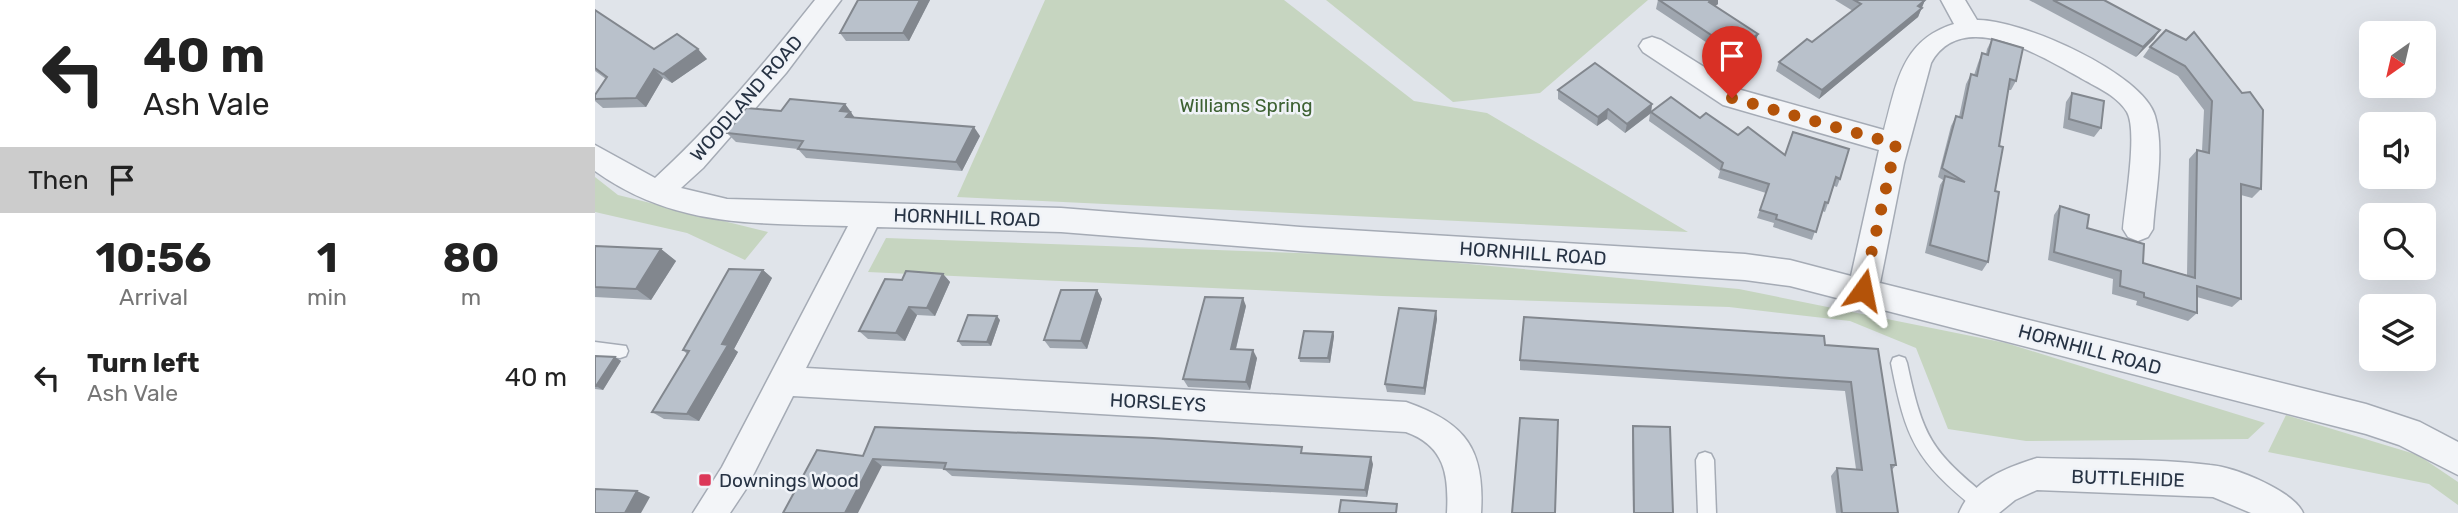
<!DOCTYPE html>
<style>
:root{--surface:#fff;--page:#f6f6f6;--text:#222;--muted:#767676}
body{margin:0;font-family:Rubik,sans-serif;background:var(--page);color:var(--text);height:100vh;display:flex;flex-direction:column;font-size:26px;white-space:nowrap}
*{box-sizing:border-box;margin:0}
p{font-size:23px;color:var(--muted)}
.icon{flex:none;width:38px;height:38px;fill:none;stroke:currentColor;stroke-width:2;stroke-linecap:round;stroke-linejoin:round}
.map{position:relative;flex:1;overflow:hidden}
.side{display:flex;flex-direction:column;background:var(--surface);width:595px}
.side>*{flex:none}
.hud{background:#fff;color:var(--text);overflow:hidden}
.needle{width:46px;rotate:214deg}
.buttons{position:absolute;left:1764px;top:21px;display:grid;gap:14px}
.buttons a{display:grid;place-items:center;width:77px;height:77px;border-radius:10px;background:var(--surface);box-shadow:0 7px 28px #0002;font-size:35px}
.pin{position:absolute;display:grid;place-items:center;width:60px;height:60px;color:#fff;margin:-72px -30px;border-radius:50% 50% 50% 0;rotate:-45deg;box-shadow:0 0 7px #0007}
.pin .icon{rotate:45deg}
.me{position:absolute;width:77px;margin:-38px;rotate:12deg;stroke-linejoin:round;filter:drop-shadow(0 0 5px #0008)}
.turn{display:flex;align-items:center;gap:24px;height:147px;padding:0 28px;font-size:32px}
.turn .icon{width:91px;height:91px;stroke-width:2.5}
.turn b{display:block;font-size:49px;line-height:60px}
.then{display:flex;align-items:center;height:66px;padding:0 28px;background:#0003;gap:14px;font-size:26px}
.eta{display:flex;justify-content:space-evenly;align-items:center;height:119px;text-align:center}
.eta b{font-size:42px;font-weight:700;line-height:49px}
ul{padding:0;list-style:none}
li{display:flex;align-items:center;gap:21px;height:91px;padding:0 28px}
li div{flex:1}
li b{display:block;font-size:26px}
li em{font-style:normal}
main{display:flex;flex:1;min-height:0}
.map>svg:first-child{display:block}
</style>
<main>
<section class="side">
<div class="hud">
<div class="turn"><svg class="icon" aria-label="left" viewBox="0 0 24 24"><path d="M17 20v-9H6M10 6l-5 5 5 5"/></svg><div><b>40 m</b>Ash Vale</div></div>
<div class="then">Then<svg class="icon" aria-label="arrive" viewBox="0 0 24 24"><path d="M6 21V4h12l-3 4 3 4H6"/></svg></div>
</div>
<div class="eta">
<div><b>10:56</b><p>Arrival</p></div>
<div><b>1</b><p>min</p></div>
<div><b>80</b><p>m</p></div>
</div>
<ul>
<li><svg class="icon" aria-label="left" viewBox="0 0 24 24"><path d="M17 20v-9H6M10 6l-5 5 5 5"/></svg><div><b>Turn left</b><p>Ash Vale</p></div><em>40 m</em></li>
</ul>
</section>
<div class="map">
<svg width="1863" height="513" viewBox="0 0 1863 513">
<rect width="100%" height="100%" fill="#e0e4ea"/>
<g fill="#c6d5c0">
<polygon points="450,0 689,0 819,101 892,113 1093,232 362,197"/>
<polygon points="731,0 1053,0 945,93 858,102"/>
<polygon points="0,177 23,195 173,232 150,260 92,233 0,212"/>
<polygon points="291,238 786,256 1144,289 1411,343 1670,423 1653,439 1431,441 1353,429 1321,348 1255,321 1134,307 787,296 273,272"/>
<polygon points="1691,415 1823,455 1863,482 1863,505 1834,484 1673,452"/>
</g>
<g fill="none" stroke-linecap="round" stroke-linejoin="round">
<g stroke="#a5abb5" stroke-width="3">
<g id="lane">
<polygon points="0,342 31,346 33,351 31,356 25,358 0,356"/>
<path d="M1304 356 1310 358 1312 363C1328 437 1335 450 1394 498L1397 504 1394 510 1388 513 1382 510C1320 460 1311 440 1296 363L1298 358Z"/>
<polygon points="1110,452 1116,454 1119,460 1121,513 1103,513 1101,460 1104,454"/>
</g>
</g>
<g stroke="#a5abb5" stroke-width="3">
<g id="street">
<path d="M220 0H246L191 73 108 168 86 188 132 199 466 208 705 227 1150 254 1195 260 1256 276 1284 150 1128 105 1048 52 1044 46 1048 40 1057 37 1066 40 1146 90 1289 130C1302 82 1307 40 1359 24L1346 0H1370L1382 20C1425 19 1548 73 1560 116 1570 150 1560 194 1558 229L1553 237 1543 241 1533 237 1528 229C1530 204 1543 131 1532 112 1522 95 1499 86 1484 77 1446 56 1367 7 1336 63L1309 163 1285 283 1771 404 1825 422 1863 442V475L1804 445 1771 434 1195 286 1150 280 705 251 466 232 282 227 211 368 811 402C871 423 890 449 886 513H852C854 475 850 446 811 432L198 396 151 489 135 513H98L127 467 253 226C161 223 79 228 0 171V145L60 178C119 124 171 62 220 0Z"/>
<path d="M1442 458C1499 460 1558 458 1615 465 1640 467 1699 491 1708 513H1656L1618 497 1442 490 1420 500 1404 513H1364C1378 480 1410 468 1442 458Z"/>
</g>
</g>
<use href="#lane" fill="#f3f5f8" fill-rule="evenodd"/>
<use href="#street" fill="#f3f5f8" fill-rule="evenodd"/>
</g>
<g fill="#9fa6af">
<polygon points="263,0 335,0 314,41 251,41 245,33"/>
<polygon points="1063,0 1123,0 1123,4 1120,6 1163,34 1160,43 1138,60 1061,9"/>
<polygon points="1240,0 1330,0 1323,17 1224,99 1181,71 1184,62 1217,42 1258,11"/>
<polygon points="1434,0 1509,0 1565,30 1559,39 1541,57"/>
<polygon points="0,10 59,49 112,59 77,83 68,78 51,107 8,108 0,101 0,95 11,79 0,71"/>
<polygon points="1397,39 1421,81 1416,90 1413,90 1404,146 1393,262 1387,271 1330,253 1345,185 1348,180 1343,177 1356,126 1361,116 1364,117 1371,84 1376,74 1379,75 1383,63 1387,53 1391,54 1392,49"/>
<polygon points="1591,40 1666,189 1657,198 1646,195 1646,299 1637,307 1602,297 1602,313 1593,321 1541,305 1542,301 1517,294 1518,279 1453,260 1459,215 1465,206 1492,228 1548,263 1592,275 1594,159 1602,150 1607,151 1609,110 1583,76 1548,57 1555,47"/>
<polygon points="963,90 1057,104 1056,111 1105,118 1245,179 1242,187 1239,186 1230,212 1227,211 1217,240 1178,227 1179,223 1162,218 1171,193 1123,178 1125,171 1054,121 1055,114 1030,133 1012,119 1002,126 963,99"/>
<polygon points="1477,93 1506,128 1499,137 1468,128 1471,102"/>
<polygon points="250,104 257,113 257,114 260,118 385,136 367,171 211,158 203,149 141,142 132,133 186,111"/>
<polygon points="0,246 66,249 81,261 56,300 0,297"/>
<polygon points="168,270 177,278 139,349 143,352 104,421 69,419 57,412 92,354 88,350"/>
<polygon points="348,274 355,282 340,316 322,315 310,341 273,339 264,331 307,280"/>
<polygon points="502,290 507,299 492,349 455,348 449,340"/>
<polygon points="651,306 641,349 662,358 655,390 593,387 588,379"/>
<polygon points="841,311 842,319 830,395 792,392 790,384"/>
<polygon points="405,320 396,346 367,346 363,341"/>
<polygon points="738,332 739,336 735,363 705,362 704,358"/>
<polygon points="1230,345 1283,349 1301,465 1296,471 1303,513 1241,513 1236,476 1242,468 1261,469 1250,391 925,370 925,360"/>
<polygon points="0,356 20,357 26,361 8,390 0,389"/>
<polygon points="1038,426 1078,513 1038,513 1037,430"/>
<polygon points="709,453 778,464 772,497 357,476 349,469 287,466 268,456"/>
</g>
<g fill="#82878e">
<polygon points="325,0 335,0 314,41 308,33"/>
<polygon points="1116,0 1123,0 1123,4 1112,12 1114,2"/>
<polygon points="1330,0 1323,17 1224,99 1227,90"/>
<polygon points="1565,30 1559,39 1541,57 1548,47"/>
<polygon points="1163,34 1160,43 1138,60 1140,51"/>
<polygon points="103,49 112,59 77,83 68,74"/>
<polygon points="59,69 68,78 51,107 41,98"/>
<polygon points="250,104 262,121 259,127 245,111"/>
<polygon points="1057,104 1056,113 1030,133 1032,124"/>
<polygon points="1013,109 1012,119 1002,126 1003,117"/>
<polygon points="379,127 385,136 367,171 361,162"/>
<polygon points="66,249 81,261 56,300 41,289"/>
<polygon points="168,270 177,278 139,349 143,352 104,421 92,414 127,344"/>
<polygon points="348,274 355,282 340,316 332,308"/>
<polygon points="502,290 507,299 492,349 486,341"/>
<polygon points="648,298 651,306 639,356 636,349"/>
<polygon points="314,307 322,315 310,341 301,333"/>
<polygon points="841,311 842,319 830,395 829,388"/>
<polygon points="402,316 405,320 396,346 392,342"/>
<polygon points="738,332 739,336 735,363 733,358"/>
<polygon points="658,350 662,358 655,390 651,382"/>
<polygon points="20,357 26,361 8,390 1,386"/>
<polygon points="776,457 778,464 772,497 770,490"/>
<polygon points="278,459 287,466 263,513 250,513"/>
<polygon points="42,491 55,497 46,513 30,513"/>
</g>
<g fill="#b9c1cb" stroke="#82878e" stroke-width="2">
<polygon points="263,0 325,0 308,33 245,33"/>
<polygon points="1064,0 1116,0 1114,2 1163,34 1140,51"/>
<polygon points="1259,0 1330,0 1323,6 1327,8 1227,90 1184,62 1212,39 1217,42 1266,4"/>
<polygon points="1458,0 1509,0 1565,30 1548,47"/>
<polygon points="0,10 59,49 82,34 103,49 68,74 59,69 41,98 0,99 0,95 12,77 0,68"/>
<polygon points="1571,30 1591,40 1599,32 1647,93 1655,92 1668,110 1666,189 1646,184 1646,299 1602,286 1602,313 1549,297 1549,293 1525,286 1526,271 1459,252 1465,206 1494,215 1492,228 1549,244 1548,263 1600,278 1602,150 1614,153 1617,101 1590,66 1555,47"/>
<polygon points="1397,39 1428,48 1421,81 1415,79 1404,146 1408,147 1400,191 1404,192 1393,262 1335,245 1350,176 1370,182 1347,168 1361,116 1367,118 1376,74 1382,76 1387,53 1393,55"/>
<polygon points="1000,63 1057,104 1032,124 1013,109 1003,117 963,90"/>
<polygon points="1477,93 1509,101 1506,128 1474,119"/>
<polygon points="1076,97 1105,118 1111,113 1143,135 1153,127 1190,155 1198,132 1254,149 1245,179 1241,177 1233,203 1230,202 1221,232 1181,219 1182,215 1165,210 1174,184 1126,169 1128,163 1056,112"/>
<polygon points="195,99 250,104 245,111 255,112 251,117 379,127 361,162 203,149 208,141 132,133 151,108 186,111"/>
<polygon points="0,246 66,249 41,289 0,287"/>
<polygon points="134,269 168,270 127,344 133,345 92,414 57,412 94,351 88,350"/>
<polygon points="311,271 348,274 332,308 314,307 301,333 264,331 290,279 307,280"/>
<polygon points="466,290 502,290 486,341 449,340"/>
<polygon points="610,297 648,298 636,349 658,350 651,382 588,379"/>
<polygon points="804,308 841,311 829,388 790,384"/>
<polygon points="373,315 402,316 392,342 363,341"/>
<polygon points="929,317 1229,336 1230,345 1283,349 1301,465 1296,465 1303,513 1247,513 1242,468 1267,470 1256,382 925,360"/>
<polygon points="709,331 738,332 733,358 704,358"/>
<polygon points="0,356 20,357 1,386 0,386"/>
<polygon points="925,418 963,420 960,513 917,513"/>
<polygon points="1038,426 1075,427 1078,513 1039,513"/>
<polygon points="280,427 558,438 707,447 706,453 776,457 770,490 349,469 351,463 278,459 250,513 188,513 222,450 268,456"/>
<polygon points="0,489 42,491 30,513 0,513"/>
<polygon points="746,500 802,504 801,513 744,513"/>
</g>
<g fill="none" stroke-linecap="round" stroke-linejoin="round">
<polyline stroke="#b45309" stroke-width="12" stroke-dasharray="0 21.6" points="1137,98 1301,144 1268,290"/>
</g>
<rect fill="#dc3859" stroke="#f0f3f8" stroke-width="2.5" x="103" y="473" width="14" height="14" rx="3.5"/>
<g text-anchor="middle" stroke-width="5" stroke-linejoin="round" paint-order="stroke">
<g font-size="19" fill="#273344" stroke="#f0f3f8">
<text transform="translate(151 98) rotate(-49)" y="7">WOODLAND ROAD</text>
<text transform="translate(372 217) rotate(2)" y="7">HORNHILL ROAD</text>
<text transform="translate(938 253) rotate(4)" y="7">HORNHILL ROAD</text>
<text transform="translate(1495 349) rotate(15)" y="7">HORNHILL ROAD</text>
<text transform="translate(563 402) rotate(3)" y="7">HORSLEYS</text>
<text transform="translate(1533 478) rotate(2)" y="7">BUTTLEHIDE</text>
</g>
<g font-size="19" fill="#3d6132" stroke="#f0f3f8">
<text x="651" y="112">Williams Spring</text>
</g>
<g font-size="19" fill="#273344" stroke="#f0f3f8" text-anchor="start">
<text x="124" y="487">Downings Wood</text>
</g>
</g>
</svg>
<div class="buttons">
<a><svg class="needle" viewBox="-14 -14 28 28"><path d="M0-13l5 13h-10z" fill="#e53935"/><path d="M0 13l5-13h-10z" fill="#767676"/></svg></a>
<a><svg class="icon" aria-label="sound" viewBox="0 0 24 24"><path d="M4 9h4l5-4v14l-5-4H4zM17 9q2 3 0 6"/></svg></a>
<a><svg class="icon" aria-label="search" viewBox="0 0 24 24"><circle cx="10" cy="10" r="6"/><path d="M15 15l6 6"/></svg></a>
<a><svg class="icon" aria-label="layers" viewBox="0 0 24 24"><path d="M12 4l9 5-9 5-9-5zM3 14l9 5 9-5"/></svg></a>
</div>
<div class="pin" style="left:1137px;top:98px;background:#d93025"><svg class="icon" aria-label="arrive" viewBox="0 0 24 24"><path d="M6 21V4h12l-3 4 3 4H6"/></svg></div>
<svg class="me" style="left:1268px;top:290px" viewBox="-20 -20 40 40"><path d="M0-17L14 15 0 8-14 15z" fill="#b45309" stroke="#fff" stroke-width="4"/></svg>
</div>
</main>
